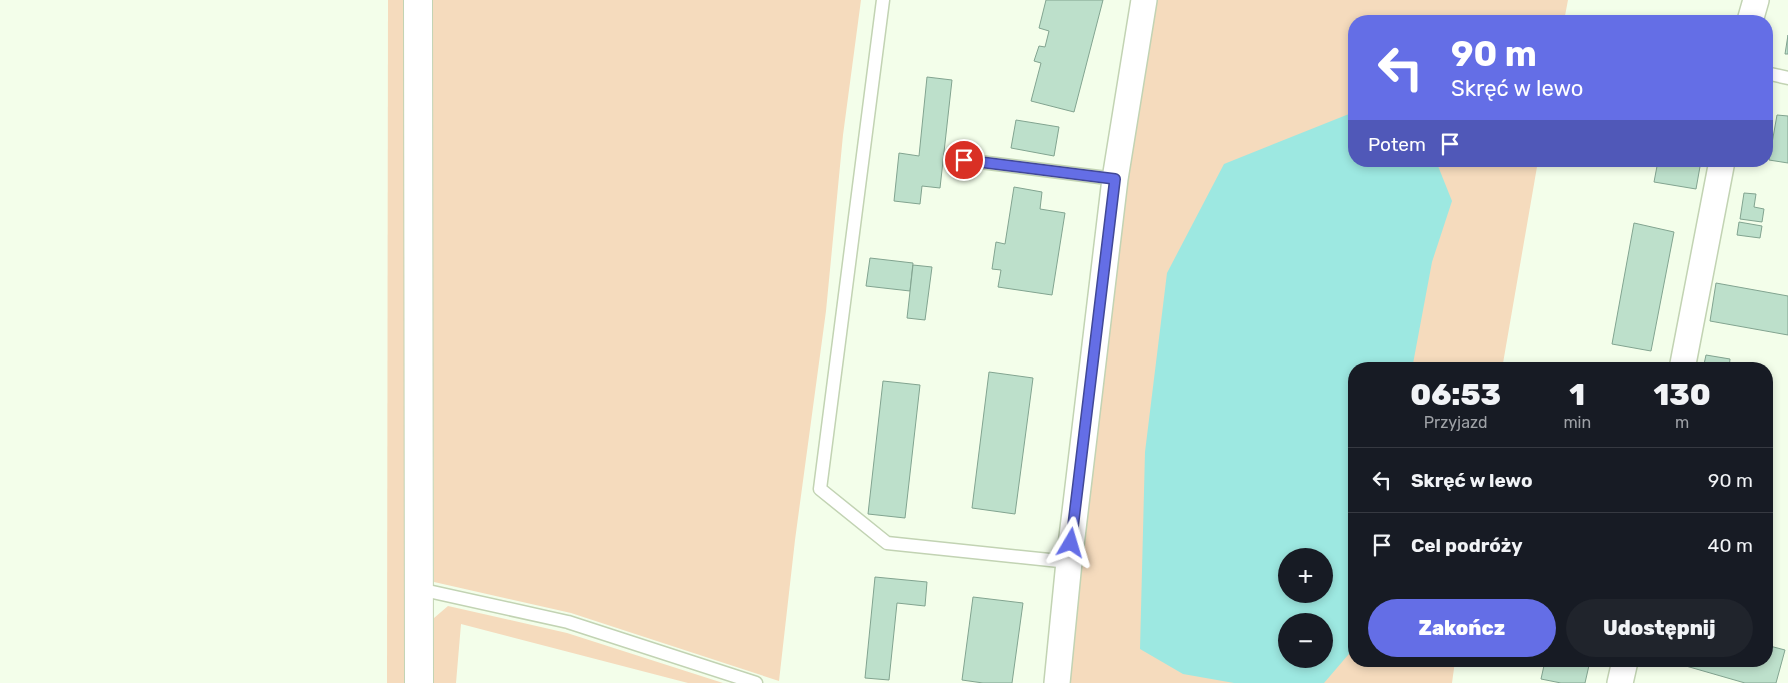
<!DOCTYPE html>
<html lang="pl">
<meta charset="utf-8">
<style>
:root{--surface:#171b24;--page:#20242c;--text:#f1f3f6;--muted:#9ea1a6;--line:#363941;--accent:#646ee6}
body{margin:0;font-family:Rubik,sans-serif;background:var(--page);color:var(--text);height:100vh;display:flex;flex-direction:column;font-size:19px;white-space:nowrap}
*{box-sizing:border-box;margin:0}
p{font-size:16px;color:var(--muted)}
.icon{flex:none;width:28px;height:28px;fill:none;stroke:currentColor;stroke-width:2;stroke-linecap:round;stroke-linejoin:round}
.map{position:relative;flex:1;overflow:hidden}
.drawer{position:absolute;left:1348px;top:362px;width:425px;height:305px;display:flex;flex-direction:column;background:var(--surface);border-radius:20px;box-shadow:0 2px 8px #0003}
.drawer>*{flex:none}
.top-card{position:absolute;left:1348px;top:15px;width:425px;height:152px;border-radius:20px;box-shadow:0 2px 8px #0003;background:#646ee6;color:#fff;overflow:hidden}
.controls{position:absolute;left:1278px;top:548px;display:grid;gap:10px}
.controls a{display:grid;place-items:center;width:55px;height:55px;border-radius:50%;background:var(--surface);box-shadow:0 2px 8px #0003;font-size:25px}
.pin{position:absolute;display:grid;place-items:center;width:42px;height:42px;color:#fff;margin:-21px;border:2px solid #fff;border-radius:50%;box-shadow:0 1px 5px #0007}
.me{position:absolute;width:55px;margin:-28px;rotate:7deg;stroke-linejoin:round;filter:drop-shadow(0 0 4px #0008)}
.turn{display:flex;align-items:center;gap:18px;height:105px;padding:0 20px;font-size:22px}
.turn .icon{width:65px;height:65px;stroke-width:2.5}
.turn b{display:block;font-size:35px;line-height:42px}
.then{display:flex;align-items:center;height:48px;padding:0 20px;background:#0003;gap:10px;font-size:19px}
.eta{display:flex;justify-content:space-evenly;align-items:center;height:85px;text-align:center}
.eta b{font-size:30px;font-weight:800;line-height:35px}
.primary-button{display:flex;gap:10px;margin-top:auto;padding:10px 20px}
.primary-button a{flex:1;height:58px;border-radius:30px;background:var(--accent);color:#fff;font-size:20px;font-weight:800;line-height:58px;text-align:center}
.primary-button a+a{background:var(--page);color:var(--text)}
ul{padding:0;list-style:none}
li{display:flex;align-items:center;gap:15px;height:65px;padding:0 20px;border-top:1px solid var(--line)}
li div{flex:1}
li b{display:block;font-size:19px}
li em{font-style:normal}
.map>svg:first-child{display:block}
</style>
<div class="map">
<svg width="1788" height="683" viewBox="0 0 1788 683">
<rect width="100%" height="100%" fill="#f3feea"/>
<g fill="#f5dbbd" fill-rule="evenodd">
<polygon points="388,0 406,0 406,683 387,683"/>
<polygon points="431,0 861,0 843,135 826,311 795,540 779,681 571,613 434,582"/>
<path d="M1157 0H1568L1564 21H1354V161H1538L1502 369H1354V661H1455L1452 683H1069L1100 386 1127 183ZM1286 556H1324V594H1286ZM1286 621H1324V659H1286Z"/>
<polygon points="448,606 567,633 723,683 688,683 461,624 456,683 433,683 434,618"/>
</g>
<path fill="#9de8e1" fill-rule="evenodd" d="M1354 112V161H1436L1452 201 1432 262 1412 369H1354V648L1324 683H1234L1183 674 1140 649 1145 452 1167 273 1224 164ZM1286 556H1324V594H1286ZM1286 621H1324V659H1286Z"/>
<g fill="#bde0cb" stroke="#82a490">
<polygon points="1046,0 1103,0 1074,112 1031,101 1041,63 1034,61 1039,46 1045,47 1049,31 1039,28"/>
<polygon points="1788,35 1788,54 1785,54"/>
<polygon points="927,77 952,80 940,188 922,186 920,204 894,201 899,153 919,156"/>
<polygon points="1777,115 1788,116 1788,163 1769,160"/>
<polygon points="1016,120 1059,127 1054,156 1011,148"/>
<polygon points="1658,161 1701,161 1696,189 1654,182"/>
<polygon points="1014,187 1042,192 1040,209 1065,213 1052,295 998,287 1001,270 992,269 996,242 1005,244"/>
<polygon points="1744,193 1756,194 1754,207 1764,209 1762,222 1740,219"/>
<polygon points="1739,222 1762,226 1760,238 1737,235"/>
<polygon points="1634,223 1674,232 1651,351 1612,344"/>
<polygon points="870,258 913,263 910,291 866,286"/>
<polygon points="913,265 932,267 925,320 907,318"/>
<polygon points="1716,283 1788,296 1788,335 1710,321"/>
<polygon points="1706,355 1730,359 1729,369 1703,369"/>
<polygon points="989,372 1033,378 1015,514 972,508"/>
<polygon points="883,381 920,385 905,518 868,514"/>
<polygon points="875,577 927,582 925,606 897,603 889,680 865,678"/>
<polygon points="973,597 1023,603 1012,683 983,683 962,680"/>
<polygon points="1766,645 1785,650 1776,683 1745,683 1679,664 1680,661 1766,661"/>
<polygon points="1545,661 1590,661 1585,683 1561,683 1541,679"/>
</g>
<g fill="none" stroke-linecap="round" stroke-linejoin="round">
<g stroke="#c2d3b3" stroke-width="15">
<g id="service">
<polyline points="883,0 820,489 887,543 1069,562"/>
<polyline points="1766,73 1788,78"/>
<polyline points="964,160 1115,179"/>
<polyline points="419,589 568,622 756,683"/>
</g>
</g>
<g stroke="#c2d3b3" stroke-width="28">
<g id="minor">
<polyline points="1750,21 1756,0"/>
<polyline points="1682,369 1722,161"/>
<polyline points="1057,683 1069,562 1115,179 1144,0"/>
<polyline points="1620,683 1625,661"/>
</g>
</g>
<g stroke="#c2d3b3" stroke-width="30">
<polyline id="tertiary" points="418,0 419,683"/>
</g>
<use href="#service" stroke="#fff" stroke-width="12"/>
<use href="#minor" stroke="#fff" stroke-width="25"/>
<use href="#tertiary" stroke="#fff" stroke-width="28"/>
</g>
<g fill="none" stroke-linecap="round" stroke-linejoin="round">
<g stroke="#414896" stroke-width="12">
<polyline id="route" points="964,160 1115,179 1071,543"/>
</g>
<use href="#route" stroke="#646ee6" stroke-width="9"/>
</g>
</svg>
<div class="controls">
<a>+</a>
<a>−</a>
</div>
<div class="pin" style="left:964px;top:160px;background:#d93025"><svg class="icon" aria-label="arrive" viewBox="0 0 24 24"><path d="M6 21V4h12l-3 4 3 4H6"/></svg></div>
<svg class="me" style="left:1071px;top:543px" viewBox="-20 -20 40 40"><path d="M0-17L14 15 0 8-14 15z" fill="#646ee6" stroke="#fff" stroke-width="4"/></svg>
<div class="top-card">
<div class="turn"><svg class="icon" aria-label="left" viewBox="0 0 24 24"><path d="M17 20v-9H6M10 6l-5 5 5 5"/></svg><div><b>90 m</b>Skręć w lewo</div></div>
<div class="then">Potem<svg class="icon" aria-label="arrive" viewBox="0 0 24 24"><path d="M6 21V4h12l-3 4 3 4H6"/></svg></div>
</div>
<section class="drawer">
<div class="eta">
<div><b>06:53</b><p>Przyjazd</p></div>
<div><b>1</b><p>min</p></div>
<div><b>130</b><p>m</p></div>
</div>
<ul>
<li><svg class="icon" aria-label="left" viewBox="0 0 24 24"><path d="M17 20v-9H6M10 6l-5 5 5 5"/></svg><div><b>Skręć w lewo</b></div><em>90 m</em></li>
<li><svg class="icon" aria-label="arrive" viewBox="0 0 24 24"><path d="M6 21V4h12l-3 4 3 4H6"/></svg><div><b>Cel podróży</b></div><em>40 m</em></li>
</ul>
<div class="primary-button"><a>Zakończ</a><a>Udostępnij</a></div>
</section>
</div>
